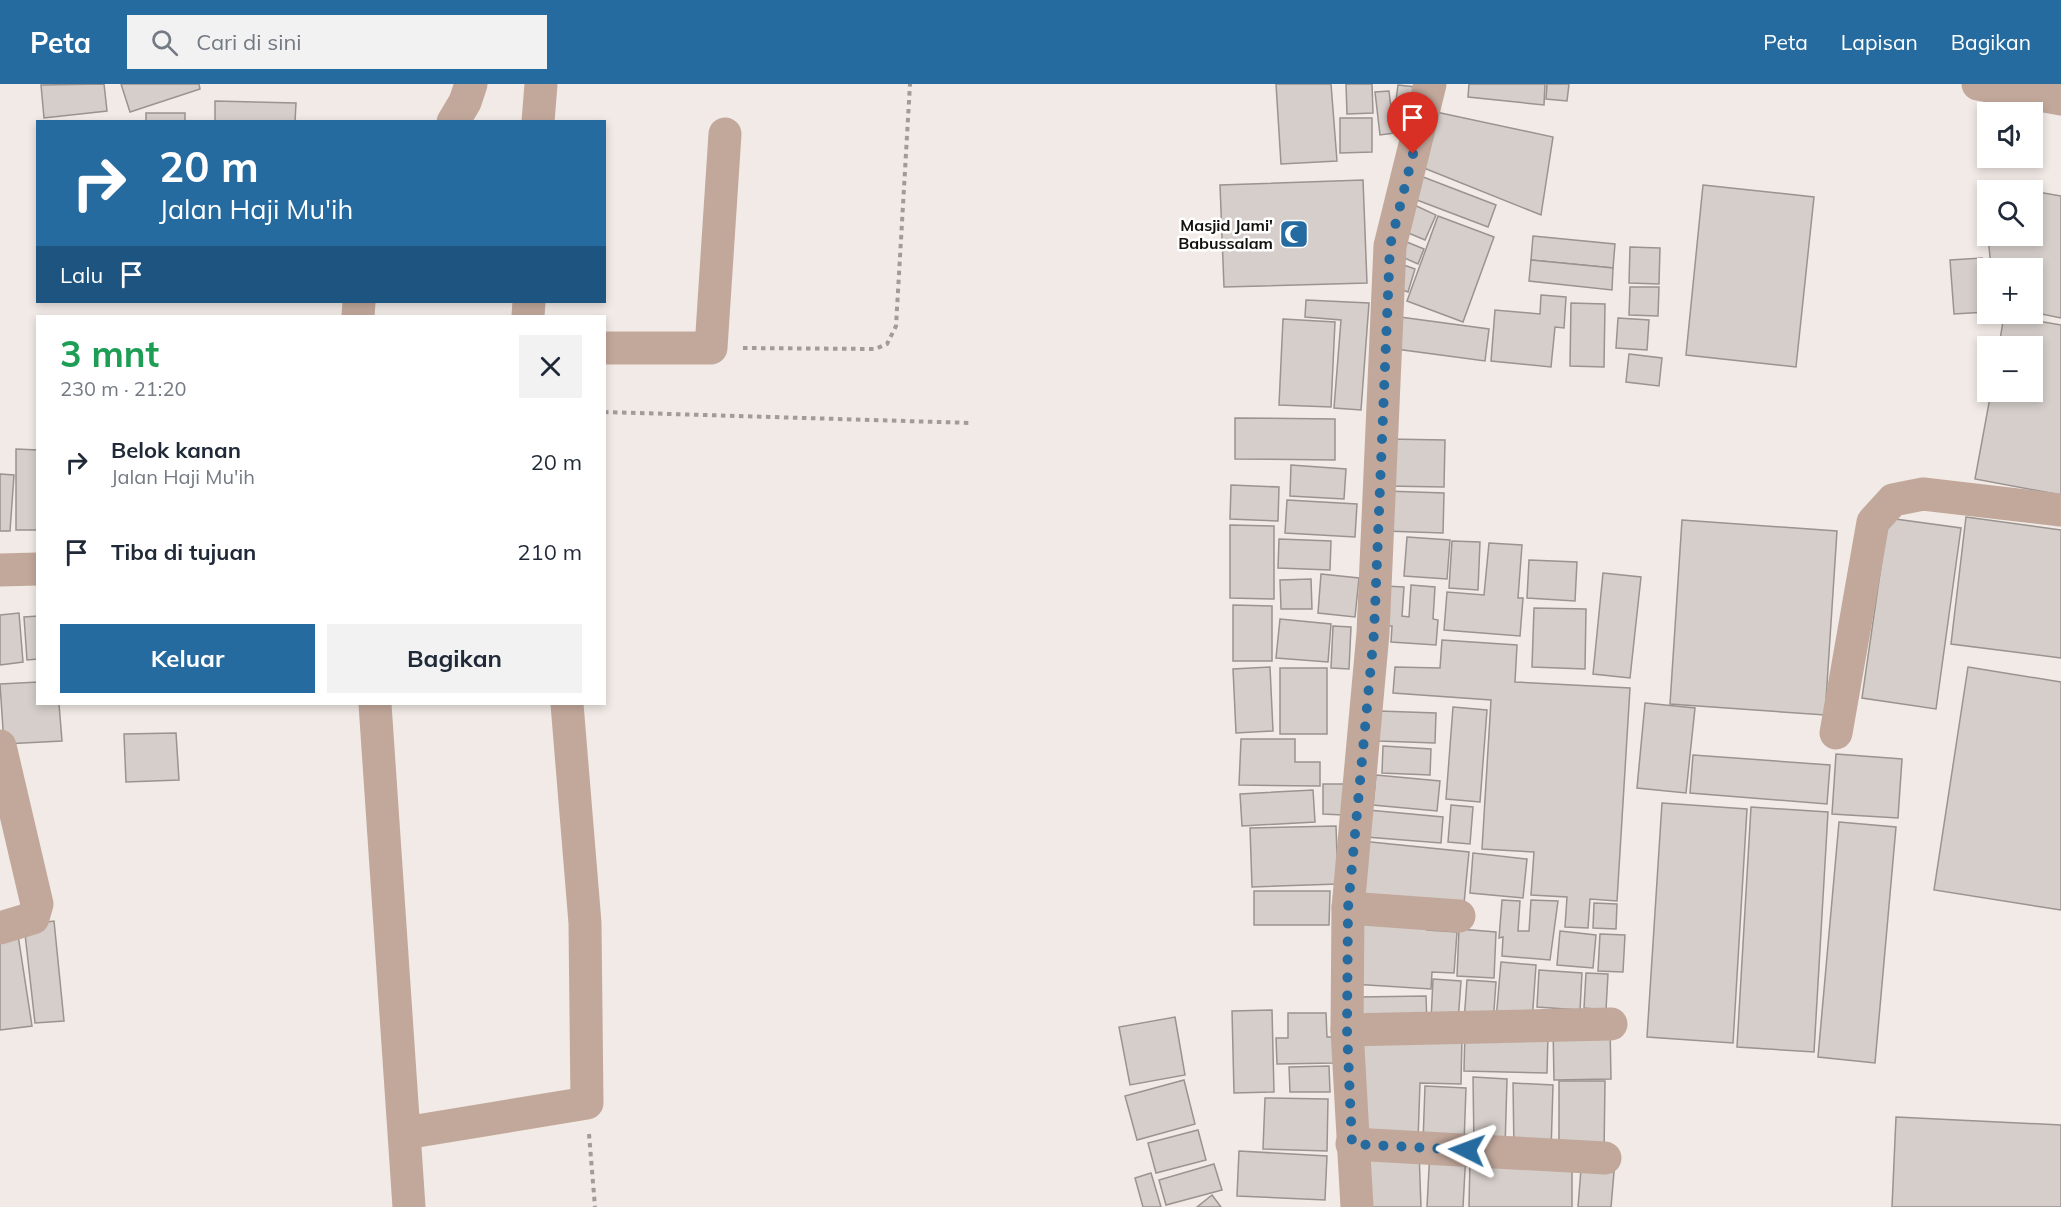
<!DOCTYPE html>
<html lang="id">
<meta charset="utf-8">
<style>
:root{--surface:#fff;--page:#f2f2f3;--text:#1f2937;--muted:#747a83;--accent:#266ba0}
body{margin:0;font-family:Mulish,sans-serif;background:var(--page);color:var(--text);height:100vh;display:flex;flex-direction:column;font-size:22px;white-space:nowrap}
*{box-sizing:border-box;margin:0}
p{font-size:20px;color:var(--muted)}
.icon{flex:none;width:33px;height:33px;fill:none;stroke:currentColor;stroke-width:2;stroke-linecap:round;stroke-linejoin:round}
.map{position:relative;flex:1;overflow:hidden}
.panel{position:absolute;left:36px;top:231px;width:570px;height:390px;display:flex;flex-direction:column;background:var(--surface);border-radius:0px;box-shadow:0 3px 9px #0003}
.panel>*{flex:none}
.guide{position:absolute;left:36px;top:36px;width:570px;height:183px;border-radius:0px;box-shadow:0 3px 9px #0003;background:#266ba0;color:#fff;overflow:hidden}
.controls{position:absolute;left:1977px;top:18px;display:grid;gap:12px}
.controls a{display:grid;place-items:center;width:66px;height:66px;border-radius:0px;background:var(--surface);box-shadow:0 3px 9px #0003;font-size:30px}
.pin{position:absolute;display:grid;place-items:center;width:51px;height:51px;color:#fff;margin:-62px -26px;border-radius:50% 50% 50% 0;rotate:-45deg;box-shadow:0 0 6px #0007}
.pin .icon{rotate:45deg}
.me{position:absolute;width:66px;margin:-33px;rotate:273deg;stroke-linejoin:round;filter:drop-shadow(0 0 4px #0008)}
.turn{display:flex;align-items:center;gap:21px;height:126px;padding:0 24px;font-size:27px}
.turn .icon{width:78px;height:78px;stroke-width:2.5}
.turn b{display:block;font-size:42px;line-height:51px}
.then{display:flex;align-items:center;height:57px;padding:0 24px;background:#0003;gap:12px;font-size:22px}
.round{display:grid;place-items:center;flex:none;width:63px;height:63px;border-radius:0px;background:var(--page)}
.headline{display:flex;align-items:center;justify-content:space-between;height:102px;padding:0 24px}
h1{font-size:36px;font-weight:700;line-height:45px;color:#1e9e55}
.primary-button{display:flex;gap:12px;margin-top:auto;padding:12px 24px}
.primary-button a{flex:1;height:69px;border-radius:0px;background:var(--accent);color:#fff;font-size:24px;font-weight:700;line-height:69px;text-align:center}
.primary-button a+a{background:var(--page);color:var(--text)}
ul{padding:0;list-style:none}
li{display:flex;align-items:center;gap:18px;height:90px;padding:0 24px}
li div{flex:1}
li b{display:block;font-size:22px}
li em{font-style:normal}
header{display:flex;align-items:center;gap:36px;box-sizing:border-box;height:84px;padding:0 30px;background:var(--accent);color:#fff}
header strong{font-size:28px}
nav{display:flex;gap:33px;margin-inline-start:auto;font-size:21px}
.search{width:420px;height:54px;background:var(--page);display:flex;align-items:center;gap:15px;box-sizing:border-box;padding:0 21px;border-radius:0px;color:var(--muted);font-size:22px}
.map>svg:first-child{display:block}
</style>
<header>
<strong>Peta</strong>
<div class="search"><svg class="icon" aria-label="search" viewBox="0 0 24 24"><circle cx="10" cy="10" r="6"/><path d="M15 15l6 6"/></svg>Cari di sini</div>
<nav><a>Peta</a><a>Lapisan</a><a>Bagikan</a></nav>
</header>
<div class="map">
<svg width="2061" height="1123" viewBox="0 0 2061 1123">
<rect width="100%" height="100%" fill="#f1eae6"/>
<g fill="#d5ceca" stroke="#9a938f" stroke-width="1.5">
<polygon points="104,0 107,27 44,34 41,1"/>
<polygon points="121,0 199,0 200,5 130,28"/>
<polygon points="1276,0 1331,0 1337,77 1281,80"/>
<polygon points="1346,0 1372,0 1373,29 1347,30"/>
<polygon points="1469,0 1545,0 1544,21 1468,13"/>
<polygon points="1547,0 1569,0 1567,17 1546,15"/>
<polygon points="1398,1 1416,3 1412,35 1394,32"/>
<polygon points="1389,7 1394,49 1380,51 1375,8"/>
<polygon points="215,17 296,19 295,38 215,38"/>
<polygon points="1436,28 1553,53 1541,131 1414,80"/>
<rect x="146" y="29" width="39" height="9"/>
<polygon points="1340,34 1372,34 1372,68 1340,69"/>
<polygon points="1418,91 1496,121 1488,143 1409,113"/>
<polygon points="1363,96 1367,199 1224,203 1220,101"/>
<polygon points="1984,99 2030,106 1988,106 1988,146"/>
<polygon points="1703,101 1814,113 1796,283 1686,271"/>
<polygon points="2032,107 2061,112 2061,234 2032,228 2032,184 1991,184 1988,152 2032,152"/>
<polygon points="1410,119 1436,131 1425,156 1399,145"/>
<polygon points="1438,132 1494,153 1463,238 1407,217"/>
<polygon points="1533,152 1615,160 1613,184 1531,176"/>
<polygon points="1397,154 1424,165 1418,180 1391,168"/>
<polygon points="1630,163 1660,164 1659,200 1629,199"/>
<polygon points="1982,174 1986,228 1954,230 1950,176"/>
<polygon points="1531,176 1613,184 1612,206 1529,197"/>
<polygon points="1401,180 1415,185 1408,208 1394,203"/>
<polygon points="1630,203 1659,203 1658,232 1629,231"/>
<polygon points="1541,211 1566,213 1564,244 1555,243 1551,283 1491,277 1495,226 1540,230"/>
<polygon points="1306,216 1369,219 1361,326 1334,324 1341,236 1305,233"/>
<polygon points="1571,219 1605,220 1604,283 1570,282"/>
<polygon points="2004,231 2061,241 2061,411 1975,395 1991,308 2032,308 2032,262 1999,262"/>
<polygon points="1400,233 1489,245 1485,277 1396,265"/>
<polygon points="1618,234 1649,236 1647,266 1616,264"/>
<polygon points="1283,235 1335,238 1331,323 1279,321"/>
<polygon points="1629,270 1662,274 1659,302 1626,298"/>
<polygon points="1235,334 1335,335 1335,376 1235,375"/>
<polygon points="1387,355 1445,356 1444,403 1386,402"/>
<polygon points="16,365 38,366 38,446 16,446"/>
<polygon points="1291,381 1346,385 1344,415 1290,412"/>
<polygon points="0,390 14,391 10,447 0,447"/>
<polygon points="1231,401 1279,403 1278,437 1230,435"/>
<polygon points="1385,407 1444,409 1443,449 1385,447"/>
<polygon points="1287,416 1357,420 1355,453 1285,449"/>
<polygon points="1966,433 2061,446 2061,574 1951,560"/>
<polygon points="1888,434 1961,444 1936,625 1862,614"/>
<polygon points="1682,436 1837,447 1825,631 1670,620"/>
<polygon points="1230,441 1274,442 1274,515 1230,514"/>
<polygon points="1407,453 1450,456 1447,495 1404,492"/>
<polygon points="1279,455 1331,457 1330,486 1278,484"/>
<polygon points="1452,457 1480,458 1478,506 1449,504"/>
<polygon points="1489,459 1522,461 1518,514 1523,514 1520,552 1444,546 1447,508 1484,511"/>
<polygon points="1529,476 1577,478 1575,517 1527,514"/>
<polygon points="1603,489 1641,493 1630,594 1593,590"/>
<polygon points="1321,490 1359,494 1355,533 1318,529"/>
<polygon points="1311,495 1312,525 1281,525 1280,496"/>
<polygon points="1411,501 1435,503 1433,535 1438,536 1436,561 1391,558 1392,542 1383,542 1385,502 1404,503 1402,532 1409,533"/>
<polygon points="1233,521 1272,522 1272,577 1233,577"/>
<polygon points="1534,524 1586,525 1585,585 1532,583"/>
<polygon points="19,529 23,578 0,581 0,531"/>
<polygon points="38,532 38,575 27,576 24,533"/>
<polygon points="1280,535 1331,540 1328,578 1276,574"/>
<polygon points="1333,542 1351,543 1349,585 1331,584"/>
<polygon points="1442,556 1517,561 1515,598 1630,604 1617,817 1590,815 1588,844 1565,843 1567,813 1531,811 1534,768 1482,765 1491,616 1393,609 1395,583 1440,584"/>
<polygon points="1270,583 1273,647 1236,649 1233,585"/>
<polygon points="1968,583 2061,598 2061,826 1934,806"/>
<rect x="1280" y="584" width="47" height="66"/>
<polygon points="38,598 38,620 59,620 62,657 4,660 0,600"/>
<polygon points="1645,619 1695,624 1686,709 1637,704"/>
<polygon points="1453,623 1487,626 1480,718 1446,715"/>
<polygon points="1379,627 1436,629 1435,659 1378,657"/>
<polygon points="176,649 179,696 126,698 124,650"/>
<polygon points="1241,655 1295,655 1295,678 1320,678 1320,702 1239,701"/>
<polygon points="1383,662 1431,665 1430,691 1382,689"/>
<polygon points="1836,670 1902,675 1898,734 1832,730"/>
<polygon points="1693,671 1830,681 1827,720 1690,709"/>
<polygon points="1376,691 1440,697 1437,727 1373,721"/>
<polygon points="1323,700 1344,700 1343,731 1323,730"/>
<polygon points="1313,706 1315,738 1242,742 1240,710"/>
<polygon points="1662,719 1747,725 1733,959 1647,953"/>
<polygon points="1451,721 1473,723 1470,760 1448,758"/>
<polygon points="1751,723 1828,728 1814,968 1737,963"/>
<polygon points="1368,726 1443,733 1441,759 1366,753"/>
<polygon points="1839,738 1896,743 1875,979 1818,973"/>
<polygon points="1336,742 1338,800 1252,803 1250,744"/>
<polygon points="1361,757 1469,768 1463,830 1355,819"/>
<polygon points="1473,769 1527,775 1523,814 1470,809"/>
<polygon points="1254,807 1330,807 1329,841 1254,841"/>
<polygon points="1502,816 1520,817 1518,847 1529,847 1531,816 1558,817 1550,876 1502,872 1503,853 1499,854"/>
<polygon points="1594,819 1617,820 1616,845 1593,844"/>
<polygon points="1350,827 1427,832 1427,846 1457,848 1454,889 1432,888 1431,905 1352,900"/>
<polygon points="54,837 64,937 35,939 24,841"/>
<polygon points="1459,845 1496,848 1494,894 1457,892"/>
<polygon points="1560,847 1596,851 1593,884 1557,881"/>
<polygon points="1600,850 1625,851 1623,888 1598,887"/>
<polygon points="18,851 32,942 0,946 0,854"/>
<polygon points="1501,878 1536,881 1532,938 1496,936"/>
<polygon points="1539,886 1582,889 1580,926 1537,923"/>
<polygon points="1586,889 1608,890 1606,926 1584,924"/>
<polygon points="1433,895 1461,897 1458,938 1431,937"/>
<polygon points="1467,896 1496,898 1493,940 1464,938"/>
<polygon points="1426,912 1427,939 1359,941 1359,913"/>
<polygon points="1272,926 1274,1008 1234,1009 1232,927"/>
<polygon points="1288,929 1326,929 1327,953 1333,953 1334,979 1277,980 1276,954 1288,954"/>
<polygon points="1175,933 1185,991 1130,1001 1119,943"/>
<polygon points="1610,942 1611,995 1554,996 1553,943"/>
<polygon points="1465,946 1548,949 1547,989 1464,987"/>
<polygon points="1356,947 1462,952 1461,1000 1420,999 1418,1056 1352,1054"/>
<polygon points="1329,982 1330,1008 1290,1008 1289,983"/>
<polygon points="1473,993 1507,995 1505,1064 1474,1064"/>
<polygon points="1184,996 1195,1040 1137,1056 1125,1012"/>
<polygon points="1559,997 1605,997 1604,1070 1559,1067"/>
<polygon points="1513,999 1553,1001 1551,1068 1514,1067"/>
<polygon points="1425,1002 1466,1004 1464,1060 1423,1058"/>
<polygon points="1265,1014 1328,1015 1327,1067 1263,1065"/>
<polygon points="1896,1033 2061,1041 2061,1123 1892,1123"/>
<polygon points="1198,1046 1206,1076 1156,1089 1148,1059"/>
<polygon points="1357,1062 1419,1067 1421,1123 1363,1123"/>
<polygon points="1430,1066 1466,1068 1463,1123 1427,1123"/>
<polygon points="1239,1067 1327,1072 1325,1116 1237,1112"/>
<polygon points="1470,1075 1572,1076 1572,1123 1469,1123"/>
<polygon points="1214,1080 1222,1106 1166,1121 1159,1096"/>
<polygon points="1581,1085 1614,1088 1611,1123 1578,1123"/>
<polygon points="1151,1089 1161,1123 1143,1123 1135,1094"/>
<polygon points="1212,1111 1221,1123 1197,1123"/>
</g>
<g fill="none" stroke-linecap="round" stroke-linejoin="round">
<g stroke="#a19c99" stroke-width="4" stroke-dasharray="4.5 4.5" stroke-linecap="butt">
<polyline points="743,264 875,265 887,260 896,242 910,0"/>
<polyline points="604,328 972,339"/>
<polyline points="589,1050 595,1123"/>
</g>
<g stroke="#c2a89b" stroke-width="33">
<polyline points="1978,0 2061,15"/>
<polyline points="453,38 465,18 471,0"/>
<polyline points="538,38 541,0"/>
<polyline points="358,232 359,218"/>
<polyline points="528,232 529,218"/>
<polyline points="604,264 711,264 725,50"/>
<polyline points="0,486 38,485"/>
<polyline points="375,620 409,1123"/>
<polyline points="1836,649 1873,438 1893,416 1923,410 2061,426"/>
<polyline points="0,662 37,820 33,834 0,844"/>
<polyline points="1348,824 1459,832"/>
<polyline points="1347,946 1611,940"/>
<polyline points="405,1049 587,1019 585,839 567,620"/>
<polyline points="1352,1060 1605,1074"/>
<polyline points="1357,1123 1347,946 1348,824 1373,549 1390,162 1430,0"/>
</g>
</g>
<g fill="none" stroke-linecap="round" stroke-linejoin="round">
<polyline stroke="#266ba0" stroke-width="10" stroke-dasharray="0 18" points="1413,70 1390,162 1374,549 1348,824 1347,946 1352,1060 1467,1066"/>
</g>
<defs>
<g id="mosque-square" transform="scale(1.5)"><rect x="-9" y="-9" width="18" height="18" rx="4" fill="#266ba0" stroke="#fff"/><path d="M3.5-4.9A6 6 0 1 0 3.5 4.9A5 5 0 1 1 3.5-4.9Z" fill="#fff"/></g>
</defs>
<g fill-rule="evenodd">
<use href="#mosque-square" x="1294" y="150"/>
</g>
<g text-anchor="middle" stroke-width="5" stroke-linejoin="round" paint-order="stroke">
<g font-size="16" font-weight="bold" fill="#13110f" stroke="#fff" text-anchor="end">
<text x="1273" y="147">Masjid Jami'<tspan x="1273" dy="18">Babussalam</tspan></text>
</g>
</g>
</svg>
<div class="controls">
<a><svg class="icon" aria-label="sound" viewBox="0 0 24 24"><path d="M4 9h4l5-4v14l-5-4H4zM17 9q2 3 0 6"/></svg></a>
<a><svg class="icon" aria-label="search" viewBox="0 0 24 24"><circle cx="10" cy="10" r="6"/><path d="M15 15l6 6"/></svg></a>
<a>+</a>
<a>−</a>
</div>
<div class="pin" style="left:1413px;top:70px;background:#d93025"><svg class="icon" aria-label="arrive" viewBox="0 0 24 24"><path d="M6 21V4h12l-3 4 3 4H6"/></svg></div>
<svg class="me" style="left:1467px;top:1066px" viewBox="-20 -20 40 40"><path d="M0-17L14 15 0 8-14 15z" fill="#266ba0" stroke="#fff" stroke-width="4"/></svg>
<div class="guide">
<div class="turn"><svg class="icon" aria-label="right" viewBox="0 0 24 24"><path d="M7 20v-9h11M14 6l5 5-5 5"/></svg><div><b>20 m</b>Jalan Haji Mu'ih</div></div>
<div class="then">Lalu<svg class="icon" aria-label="arrive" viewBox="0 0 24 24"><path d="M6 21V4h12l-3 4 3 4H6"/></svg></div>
</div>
<section class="panel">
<div class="headline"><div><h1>3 mnt</h1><p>230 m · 21:20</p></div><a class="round"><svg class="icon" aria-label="close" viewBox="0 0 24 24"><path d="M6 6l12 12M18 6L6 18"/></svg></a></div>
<ul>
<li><svg class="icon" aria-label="right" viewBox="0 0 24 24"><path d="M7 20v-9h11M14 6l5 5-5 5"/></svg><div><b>Belok kanan</b><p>Jalan Haji Mu'ih</p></div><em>20 m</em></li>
<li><svg class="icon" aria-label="arrive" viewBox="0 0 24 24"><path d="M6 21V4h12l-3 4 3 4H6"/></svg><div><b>Tiba di tujuan</b></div><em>210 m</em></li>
</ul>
<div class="primary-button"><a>Keluar</a><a>Bagikan</a></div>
</section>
</div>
